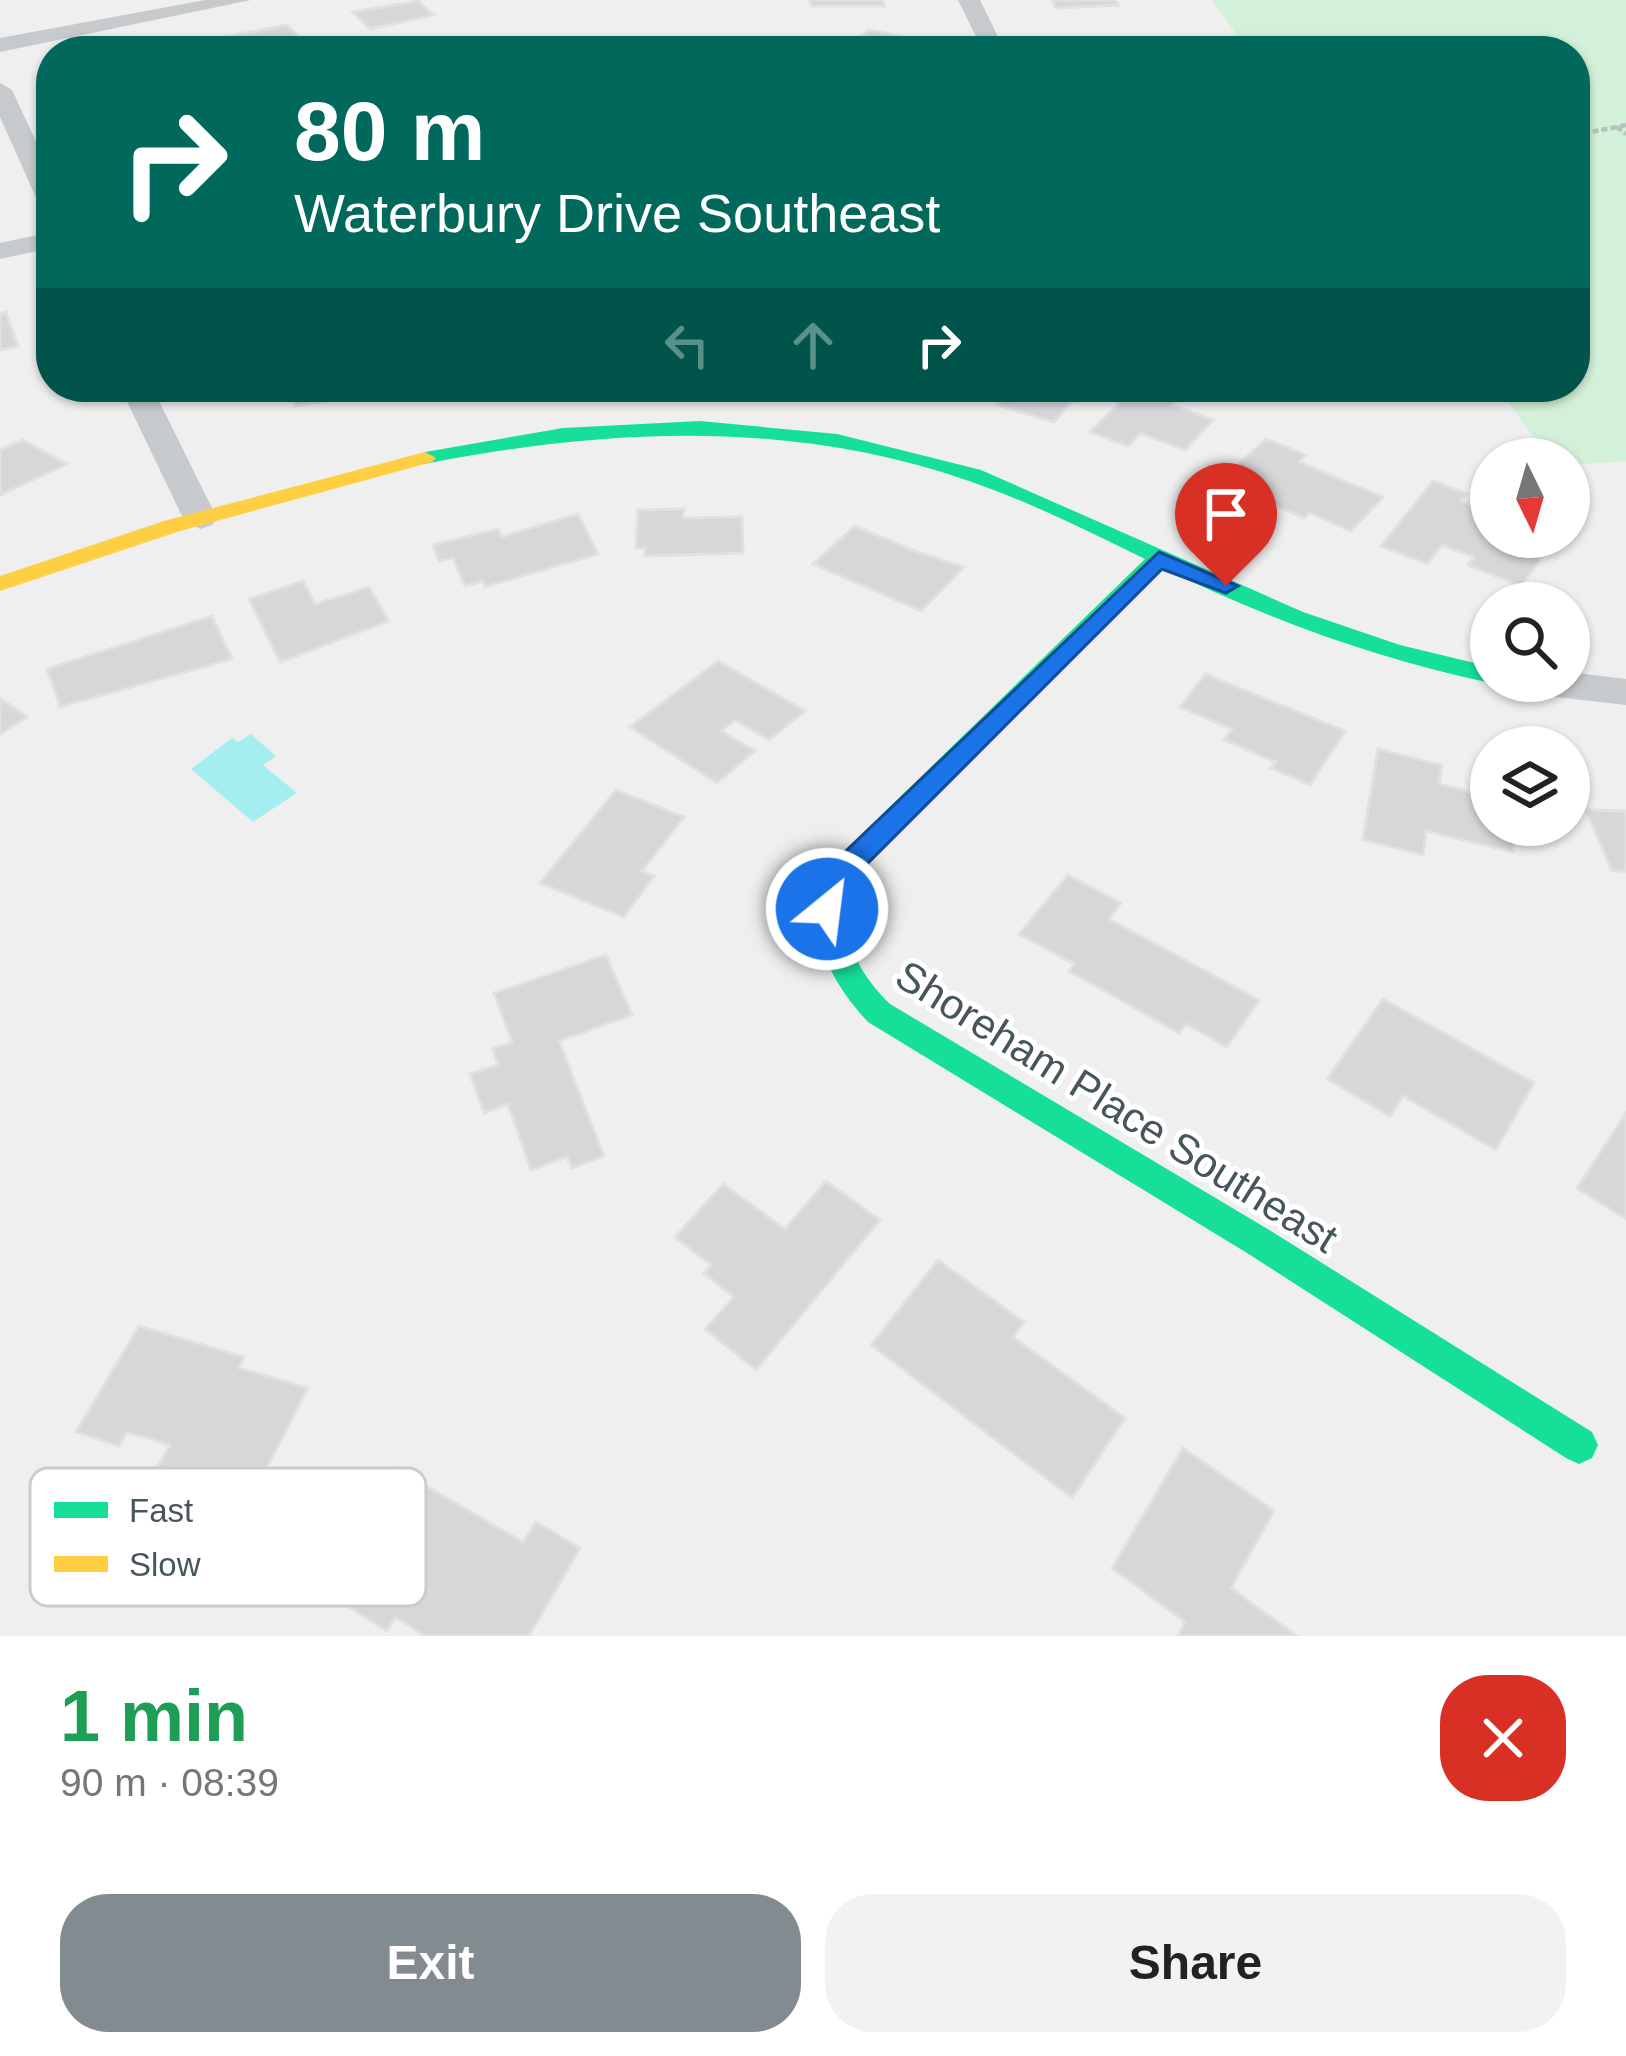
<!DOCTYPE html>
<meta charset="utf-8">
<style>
:root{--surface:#fff;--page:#f2f2f2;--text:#222;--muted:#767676;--accent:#828c90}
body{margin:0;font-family:Arial,sans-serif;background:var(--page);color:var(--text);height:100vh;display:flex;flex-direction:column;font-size:45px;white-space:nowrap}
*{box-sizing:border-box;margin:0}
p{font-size:39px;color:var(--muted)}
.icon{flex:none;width:66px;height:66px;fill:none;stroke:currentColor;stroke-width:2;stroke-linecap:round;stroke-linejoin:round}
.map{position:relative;height:1636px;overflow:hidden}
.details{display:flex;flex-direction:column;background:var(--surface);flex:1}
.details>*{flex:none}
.banner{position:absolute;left:36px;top:36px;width:1554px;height:366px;border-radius:48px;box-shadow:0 3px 9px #0004;background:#00695c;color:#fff;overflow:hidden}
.needle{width:78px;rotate:175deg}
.tools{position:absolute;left:1470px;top:438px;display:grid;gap:24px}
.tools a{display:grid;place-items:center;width:120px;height:120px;border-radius:50%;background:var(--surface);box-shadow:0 3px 9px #0004;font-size:60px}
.pin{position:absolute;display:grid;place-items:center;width:102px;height:102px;color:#fff;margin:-123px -51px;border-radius:50% 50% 50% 0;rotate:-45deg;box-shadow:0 0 12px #0007}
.pin .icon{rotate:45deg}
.me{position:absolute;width:132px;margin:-66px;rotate:29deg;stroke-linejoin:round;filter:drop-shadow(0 0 9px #0008)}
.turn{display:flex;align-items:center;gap:42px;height:252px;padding:0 60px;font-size:54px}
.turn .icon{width:156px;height:156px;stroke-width:2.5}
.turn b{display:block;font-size:84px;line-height:102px}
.lanes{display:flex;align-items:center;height:114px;padding:0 60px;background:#0003;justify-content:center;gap:60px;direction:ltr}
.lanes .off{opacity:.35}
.round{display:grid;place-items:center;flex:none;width:126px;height:126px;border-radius:48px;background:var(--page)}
.overview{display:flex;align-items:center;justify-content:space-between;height:204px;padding:0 60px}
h1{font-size:72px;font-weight:700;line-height:90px;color:#1e9e55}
.button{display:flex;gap:24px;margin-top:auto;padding:24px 60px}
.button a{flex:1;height:138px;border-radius:48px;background:var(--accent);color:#fff;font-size:48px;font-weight:700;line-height:138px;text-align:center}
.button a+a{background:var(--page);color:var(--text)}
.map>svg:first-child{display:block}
</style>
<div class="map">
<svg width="1626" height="1636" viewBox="0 0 1626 1636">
<rect width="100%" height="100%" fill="#f0efef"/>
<polygon fill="#d3f0d8" points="1211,0 1626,0 1626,461 1569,465 1569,459 1550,459 1497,387 1575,387 1575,51 1249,51"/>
<polygon fill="#a5eef0" points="251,734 276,756 263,765 297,793 253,822 191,769 232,738 238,742"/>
<g fill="#d6d7d8" stroke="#e1e1e2" stroke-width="3">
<polygon points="810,0 882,0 884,6 811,6"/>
<polygon points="1052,0 1115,0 1118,5 1056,8"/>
<polygon points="418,1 434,15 370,29 353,12"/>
<polygon points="287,25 304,42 212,51 205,41"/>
<polygon points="869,30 911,39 896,51 843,51"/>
<polygon points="6,312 18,346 0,350 0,314"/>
<polygon points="292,387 403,387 403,388 295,406"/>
<polygon points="949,387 1084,387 1054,422 997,405 1001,399"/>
<polygon points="1136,387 1183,395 1172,405 1213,420 1185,450 1140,433 1128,446 1090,432"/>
<polygon points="1266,439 1306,455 1299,462 1383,497 1351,531 1310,513 1304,518 1219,482"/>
<polygon points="23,440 67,464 0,495 0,450"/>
<polygon points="1433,481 1467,494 1461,501 1491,513 1491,537 1556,537 1521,586 1468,565 1474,557 1442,545 1427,564 1381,546"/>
<polygon points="684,509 683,518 742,517 743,553 645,556 646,548 636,548 638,510"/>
<polygon points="578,514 598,554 485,587 483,581 465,586 453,558 439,561 433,545 498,529 501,537"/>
<polygon points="855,526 917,552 964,567 921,611 813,564"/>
<polygon points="303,581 315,604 369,587 389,621 280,662 249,599"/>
<polygon points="212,616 232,659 60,707 47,669"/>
<polygon points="718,661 805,711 769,740 735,720 721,731 755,751 717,783 630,727"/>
<polygon points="1205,674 1345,731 1310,785 1271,768 1276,762 1224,740 1232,729 1180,707"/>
<polygon points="0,698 27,717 0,734"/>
<polygon points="1378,749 1442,765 1439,784 1491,797 1491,825 1515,825 1513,852 1426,831 1423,855 1363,840"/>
<polygon points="616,790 684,817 642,871 654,876 624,917 540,883"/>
<polygon points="1586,810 1626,811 1626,871 1612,871"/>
<polygon points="1068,875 1121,903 1109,919 1259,1000 1227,1047 1186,1024 1179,1033 1069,971 1074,964 1019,934"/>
<polygon points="606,955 632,1015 559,1041 604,1156 572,1168 567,1157 531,1170 508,1104 484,1113 470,1074 498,1065 493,1049 512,1042 494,993"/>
<polygon points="1383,999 1534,1083 1496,1150 1403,1096 1390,1116 1327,1079"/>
<polygon points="1626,1113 1626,1219 1577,1188"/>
<polygon points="826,1181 880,1220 756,1370 705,1329 734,1297 704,1273 711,1265 675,1237 723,1184 785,1229"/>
<polygon points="938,1260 1024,1322 1013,1337 1125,1418 1072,1498 871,1345"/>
<polygon points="139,1326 244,1357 239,1368 308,1388 230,1539 134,1508 170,1445 127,1432 119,1446 76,1432"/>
<polygon points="1183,1448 1274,1511 1231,1588 1297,1636 1178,1636 1185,1622 1112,1568"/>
<polygon points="393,1467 523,1542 536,1522 580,1548 529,1636 425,1636 395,1617 387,1631 314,1585"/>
</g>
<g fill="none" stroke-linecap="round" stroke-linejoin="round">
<g stroke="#b5c3bc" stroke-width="4.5" stroke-dasharray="6 3" stroke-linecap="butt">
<polyline points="1626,125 1617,127 1626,134"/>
<polyline points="1575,135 1617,127"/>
</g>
<g fill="#c6cacc" fill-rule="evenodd">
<polygon points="205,0 251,0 0,52 0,38"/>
<polygon points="958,0 980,0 1005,51 983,51"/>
<polygon points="0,83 12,90 51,174 51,210 38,202 0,117"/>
<polygon points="51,232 51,248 0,259 0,243"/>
<polygon points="120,387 152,387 217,518 212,525 200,529 183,518"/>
<polygon points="1569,672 1626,679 1626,705 1530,694 1516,690 1511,681 1569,681"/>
</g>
<path fill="#16e098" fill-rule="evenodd" d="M700 421 837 434 981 470 1303 612 1400 645 1491 667V681H1500L1491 683C1377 659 1268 619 1163 568L852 879C839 932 852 966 890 1004L1271 1231 1592 1432 1598 1445 1592 1458 1579 1464 1566 1458 1247 1253 868 1022C828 979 800 924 829 866L1145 559C1088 531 1030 502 969 481 791 419 607 428 425 464L414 458 425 452 563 428Z"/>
<polygon fill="#ffcf43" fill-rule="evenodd" points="425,452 436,458 432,462 180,531 0,591 0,576 164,521"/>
</g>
<polygon fill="#1a73e8" stroke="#114b97" stroke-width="3" points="1159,552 1238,586 1226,593 1162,569 851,880 837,917 817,917 812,909 829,867"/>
<g text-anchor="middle" stroke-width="10" stroke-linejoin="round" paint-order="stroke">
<g font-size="42" fill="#46565d" stroke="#fff">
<text transform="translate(1117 1106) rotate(32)" y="15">Shoreham Place Southeast</text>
</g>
</g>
<rect x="30" y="1468" width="396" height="138" rx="18" fill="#fff" stroke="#c8ccce" stroke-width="3"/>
<rect x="54" y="1502" width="54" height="16" fill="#16e098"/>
<rect x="54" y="1556" width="54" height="16" fill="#ffcf43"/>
<g font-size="33" fill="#46565d">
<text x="129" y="1522">Fast</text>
<text x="129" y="1576">Slow</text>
</g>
</svg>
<div class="tools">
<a><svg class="needle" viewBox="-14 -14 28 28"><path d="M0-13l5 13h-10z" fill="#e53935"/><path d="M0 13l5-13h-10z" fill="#767676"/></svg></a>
<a><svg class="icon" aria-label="search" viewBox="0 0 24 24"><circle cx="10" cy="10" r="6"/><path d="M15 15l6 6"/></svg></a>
<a><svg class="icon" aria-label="layers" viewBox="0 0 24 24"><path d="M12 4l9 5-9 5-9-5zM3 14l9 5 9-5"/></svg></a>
</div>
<div class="pin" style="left:1226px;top:586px;background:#d93025"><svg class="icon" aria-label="arrive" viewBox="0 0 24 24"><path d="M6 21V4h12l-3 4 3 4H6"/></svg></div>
<svg class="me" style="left:827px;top:909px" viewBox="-20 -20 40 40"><circle r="17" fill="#1a73e8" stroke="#fff" stroke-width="3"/><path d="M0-11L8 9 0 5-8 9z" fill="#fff"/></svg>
<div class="banner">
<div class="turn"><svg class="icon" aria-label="right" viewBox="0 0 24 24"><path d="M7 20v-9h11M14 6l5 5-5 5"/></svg><div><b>80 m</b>Waterbury Drive Southeast</div></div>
<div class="lanes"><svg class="icon off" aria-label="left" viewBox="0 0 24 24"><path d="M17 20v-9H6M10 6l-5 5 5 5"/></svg><svg class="icon off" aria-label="ahead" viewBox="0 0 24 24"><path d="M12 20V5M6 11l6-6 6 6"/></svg><svg class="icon" aria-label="right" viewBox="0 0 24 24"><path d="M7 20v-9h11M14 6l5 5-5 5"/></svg></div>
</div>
</div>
<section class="details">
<div class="overview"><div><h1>1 min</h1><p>90 m · 08:39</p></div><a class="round" style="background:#d93025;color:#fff"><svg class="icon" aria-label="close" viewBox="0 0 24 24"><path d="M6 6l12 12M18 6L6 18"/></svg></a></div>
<div class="button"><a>Exit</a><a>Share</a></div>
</section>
